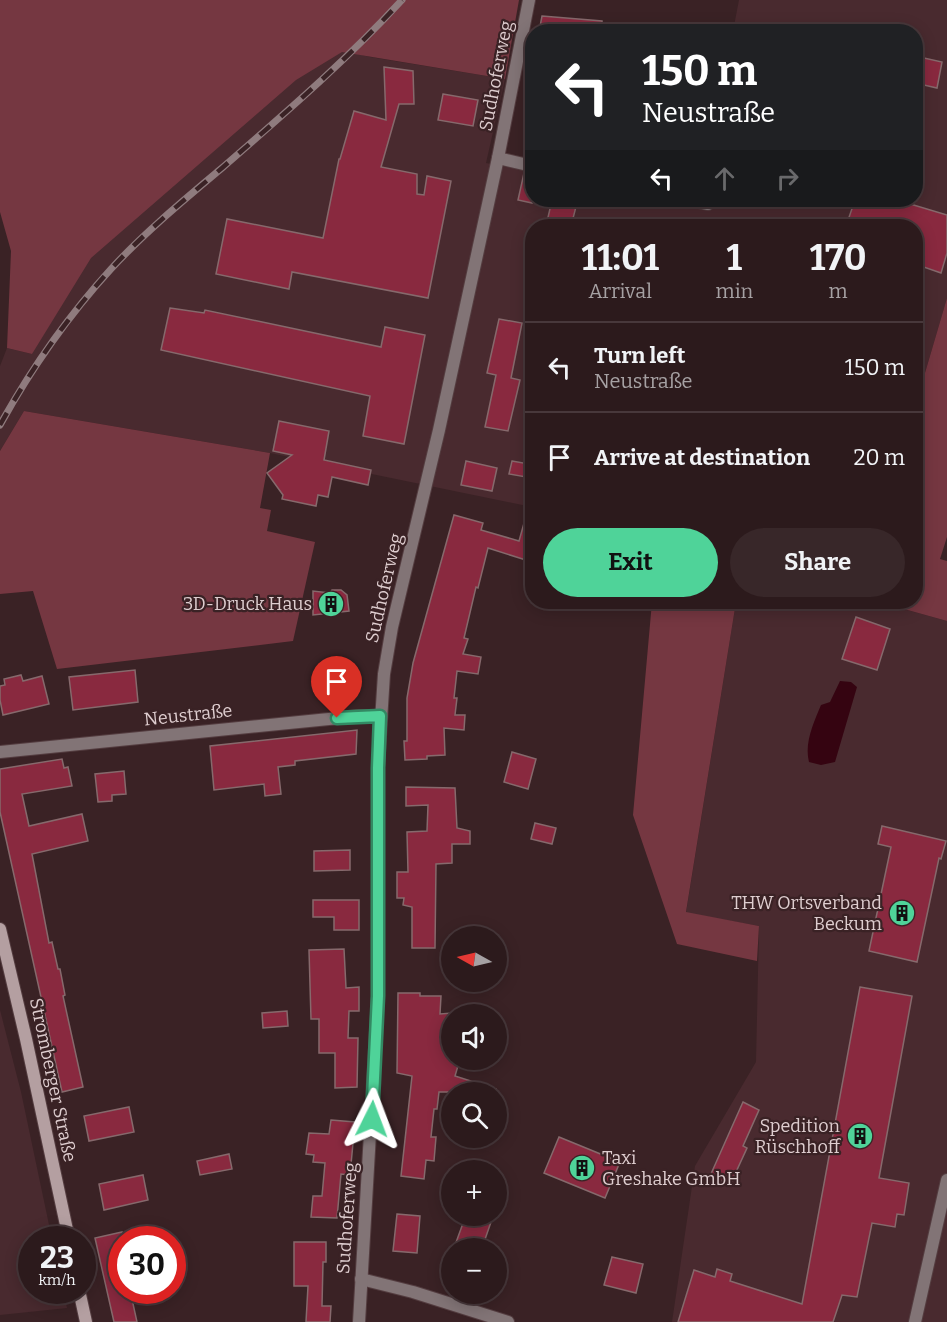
<!DOCTYPE html>
<meta charset="utf-8">
<style>
:root{--surface:#2c1a1c;--page:#382729;--text:#f1f3f6;--muted:#a6a1a3;--line:#48383b;--accent:#4fd399}
body{margin:0;font-family:Bitter,serif;background:var(--page);color:var(--text);height:100vh;display:flex;flex-direction:column;font-size:22px;white-space:nowrap}
*{box-sizing:border-box;margin:0}
p{font-size:20px;color:var(--muted)}
.icon{flex:none;width:33px;height:33px;fill:none;stroke:currentColor;stroke-width:2;stroke-linecap:round;stroke-linejoin:round}
.map{position:relative;flex:1;overflow:hidden}
.details{position:absolute;left:525px;top:219px;width:398px;height:390px;display:flex;flex-direction:column;background:var(--surface);border-radius:24px;box-shadow:0 3px 15px #0003,0 0 0 2px var(--line)}
.details>*{flex:none}
.top-card{position:absolute;left:525px;top:24px;width:398px;height:183px;border-radius:24px;box-shadow:0 3px 15px #0003,0 0 0 2px var(--line);background:#202124;color:#fff;overflow:hidden}
.needle{width:39px;rotate:278deg}
.tools{position:absolute;left:441px;top:926px;display:grid;gap:12px}
.tools a{display:grid;place-items:center;width:66px;height:66px;border-radius:50%;background:var(--surface);box-shadow:0 3px 15px #0003,0 0 0 2px var(--line);font-size:30px}
.speed{position:absolute;left:18px;top:1226px;display:flex;gap:12px;font-size:30px;font-weight:700;text-align:center}
.speed>*{display:grid;place-content:center;width:78px;height:78px;border-radius:50%;background:var(--surface);box-shadow:0 3px 15px #0003,0 0 0 2px var(--line);line-height:1}
.speed small{font-size:15px;font-weight:400}
.speed .limit{border:9px solid #d22;background:#fff;color:#111}
.pin{position:absolute;display:grid;place-items:center;width:51px;height:51px;color:#fff;margin:-62px -26px;border-radius:50% 50% 50% 0;rotate:-45deg;box-shadow:0 0 6px #0007}
.pin .icon{rotate:45deg}
.me{position:absolute;width:66px;margin:-33px;rotate:3deg;stroke-linejoin:round;filter:drop-shadow(0 0 4px #0008)}
.turn{display:flex;align-items:center;gap:21px;height:126px;padding:0 18px;font-size:27px}
.turn .icon{width:78px;height:78px;stroke-width:2.5}
.turn b{display:block;font-size:42px;line-height:51px}
.lanes{display:flex;align-items:center;height:57px;padding:0 18px;background:#0003;justify-content:center;gap:30px;direction:ltr}
.lanes .off{opacity:.35}
.eta{display:flex;justify-content:space-evenly;align-items:center;height:102px;text-align:center}
.eta b{font-size:36px;font-weight:700;line-height:42px}
.primary-button{display:flex;gap:12px;margin-top:auto;padding:12px 18px}
.primary-button a{flex:1;height:69px;border-radius:36px;background:var(--accent);color:#111;font-size:24px;font-weight:700;line-height:69px;text-align:center}
.primary-button a+a{background:var(--page);color:var(--text)}
ul{padding:0;list-style:none}
li{display:flex;align-items:center;gap:18px;height:90px;padding:0 18px;border-top:2px solid var(--line)}
li div{flex:1}
li b{display:block;font-size:22px}
li em{font-style:normal}
.map>svg:first-child{display:block}
</style>
<div class="map">
<svg width="947" height="1322" viewBox="0 0 947 1322">
<rect width="100%" height="100%" fill="#3a2225"/>
<g fill="#492a2f">
<polygon points="142,0 370,57 505,79 486,163 532,172 532,200 679,200 703,204 704,200 915,200 915,32 733,31 739,0 947,0 947,298 915,407 915,226 532,226 532,507 270,453 24,411 0,451 0,366 7,348 32,354"/>
<polygon points="736,602 879,602 947,621 947,1322 672,1322 695,1166 756,1062 759,926 686,913"/>
<polygon points="0,1010 21,1092 52,1239 32,1239 32,1290 63,1290 67,1308 0,1315"/>
</g>
<g fill="#753741">
<polygon points="0,0 519,0 505,79 342,52 296,80 91,258 32,354 7,348 11,251 0,212"/>
<polygon points="947,298 947,537 940,559 947,561 947,621 879,602 915,602 915,407"/>
<polygon points="24,411 270,453 260,508 271,510 267,531 315,542 293,641 57,669 33,591 0,594 0,451"/>
<polygon points="652,602 736,602 686,912 759,926 757,961 677,944 633,815"/>
</g>
<path fill="#350411" d="M840 681 851 682 857 687 835 762 821 765 809 762C804 743 814 722 821 705L830 702Z"/>
<g fill="#89293f" stroke="#86696c" stroke-width="1.5">
<polygon points="542,16 602,21 602,32 539,32"/>
<polygon points="915,56 942,62 937,88 915,83"/>
<polygon points="384,67 413,71 414,104 399,104 381,167 417,174 417,194 424,195 427,176 451,181 428,298 292,272 289,289 216,274 227,219 323,238 339,159 340,159 354,111 386,120"/>
<polygon points="443,94 478,100 473,126 438,120"/>
<polygon points="524,173 532,174 532,203 518,200"/>
<polygon points="552,200 577,203 571,226 546,226"/>
<polygon points="855,200 897,200 947,215 947,253 941,273 915,264 915,226 846,226"/>
<polygon points="170,308 204,313 205,310 381,347 385,327 425,335 404,444 363,436 370,396 161,350"/>
<polygon points="499,319 522,323 511,378 520,380 508,431 485,427 496,375 487,373"/>
<polygon points="279,421 329,431 324,460 371,470 368,485 332,477 328,497 318,495 316,506 282,499 283,495 267,473 292,455 273,451"/>
<polygon points="466,461 497,468 492,491 461,485"/>
<polygon points="512,461 529,464 526,477 509,474"/>
<polygon points="528,509 532,509 532,562 488,548 478,588 476,587 464,638 468,639 463,654 481,657 478,674 457,671 454,698 457,698 455,715 465,715 464,730 444,728 445,755 427,756 427,759 405,760 404,741 407,741 407,698 413,663 454,515 483,523 481,530 519,541"/>
<polygon points="332,590 341,590 347,595 349,611 313,615 313,591 330,593"/>
<polygon points="856,617 890,629 877,670 842,659"/>
<polygon points="135,670 138,702 73,710 69,677"/>
<polygon points="21,675 23,681 42,676 49,704 3,715 0,700 0,686 5,685 4,679"/>
<polygon points="357,730 356,754 295,761 295,765 278,767 281,794 265,796 264,784 214,790 210,746"/>
<polygon points="512,752 536,759 528,789 504,782"/>
<polygon points="62,759 64,768 68,767 72,786 22,794 29,826 82,814 88,841 32,854 49,943 52,942 58,969 60,969 65,995 63,996 83,1087 62,1092 0,812 0,769"/>
<polygon points="124,771 126,794 112,795 112,801 98,802 95,774"/>
<polygon points="406,787 455,788 457,828 470,831 470,844 452,844 452,863 436,864 435,948 412,948 412,907 403,905 404,898 397,898 397,872 408,872 407,832 427,831 428,805 406,806"/>
<polygon points="535,823 556,828 552,844 531,839"/>
<polygon points="882,826 946,841 941,859 939,858 917,962 869,951 891,847 878,844"/>
<polygon points="350,850 350,870 314,871 314,851"/>
<polygon points="313,900 359,900 359,930 334,930 334,917 313,917"/>
<polygon points="344,949 346,988 359,987 359,1011 349,1011 348,1038 358,1038 357,1087 335,1088 335,1053 319,1053 319,1019 311,1019 309,950"/>
<polygon points="860,987 912,996 879,1178 909,1183 904,1215 897,1214 895,1227 872,1223 857,1297 842,1295 833,1322 678,1322 694,1270 715,1277 717,1269 732,1274 730,1281 802,1304"/>
<polygon points="398,993 420,993 420,996 441,996 440,1014 452,1013 452,1059 460,1059 455,1076 496,1089 496,1092 439,1092 437,1109 434,1109 431,1137 436,1137 434,1161 426,1160 424,1179 401,1176 412,1076 397,1073"/>
<polygon points="287,1011 288,1026 263,1028 262,1013"/>
<polygon points="743,1102 759,1110 743,1146 747,1148 730,1185 710,1176"/>
<polygon points="129,1107 134,1132 89,1141 84,1116"/>
<polygon points="331,1120 355,1122 350,1175 341,1174 337,1218 311,1217 313,1196 322,1196 325,1163 313,1162 314,1155 306,1154 309,1133 329,1134"/>
<polygon points="559,1137 620,1162 605,1198 544,1173"/>
<polygon points="229,1154 232,1169 200,1175 197,1161"/>
<polygon points="143,1175 148,1200 104,1210 99,1184"/>
<polygon points="397,1214 420,1216 417,1253 393,1251"/>
<polygon points="466,1215 491,1222 482,1248 454,1248"/>
<polygon points="122,1232 122,1290 130,1290 137,1322 114,1322 95,1238"/>
<polygon points="294,1242 326,1242 326,1262 323,1262 322,1306 331,1306 330,1322 306,1322 308,1286 294,1286"/>
<polygon points="612,1257 643,1264 636,1293 604,1285"/>
</g>
<g fill="none" stroke-linecap="round" stroke-linejoin="round">
<g stroke="#543d40" stroke-width="14">
<g id="minor">
<polyline points="498,158 532,166"/>
<polyline points="688,200 708,204"/>
<polyline points="0,752 359,716 380,716"/>
<polyline points="361,1279 413,1292 508,1322"/>
<polyline points="359,1322 378,996 378,768 384,674 392,627 439,430 498,158 529,0"/>
<polyline points="915,1322 947,1180"/>
</g>
</g>
<g stroke="#543d40" stroke-width="14">
<g id="secondary">
<polyline points="0,929 26,1039 69,1239"/>
<polyline points="79,1290 86,1322"/>
</g>
</g>
<use href="#minor" stroke="#827476" stroke-width="12"/>
<use href="#secondary" stroke="#b49fa1" stroke-width="12"/>
<g stroke="#8f7b7e" stroke-width="7">
<path id="rail" d="M0 425C31 369 68 316 111 269 145 232 184 200 222 168 284 114 346 61 402 0"/>
</g>
<use href="#rail" stroke="#3a2225" stroke-width="4.5" stroke-dasharray="14" stroke-linecap="butt"/>
</g>
<g fill="none" stroke-linecap="round" stroke-linejoin="round">
<g stroke="#338963" stroke-width="15">
<polyline id="route" points="337,718 380,716 378,768 378,996 372,1119"/>
</g>
<use href="#route" stroke="#4fd399" stroke-width="10"/>
</g>
<defs>
<g id="building-disc" transform="scale(1.35)"><circle r="9.5" fill="#4fd399" stroke="#3a2225"/><path d="M-4-6H4V6H1V3H-1V6H-4ZM-2.5-4.3h1.7v1.8h-1.7ZM.8-4.3h1.7v1.8H.8ZM-2.5-1h1.7V.8h-1.7ZM.8-1h1.7V.8H.8Z" fill="#111"/></g>
</defs>
<g fill-rule="evenodd">
<use href="#building-disc" x="331" y="604"/>
<use href="#building-disc" x="902" y="913"/>
<use href="#building-disc" x="860" y="1136"/>
<use href="#building-disc" x="582" y="1168"/>
</g>
<g text-anchor="middle" stroke-width="4.5" stroke-linejoin="round" paint-order="stroke">
<g font-size="18" fill="#decdcf" stroke="#3a2225">
<text transform="translate(496 76) rotate(-79)" y="6">Sudhoferweg</text>
<text transform="translate(384 588) rotate(-77)" y="6">Sudhoferweg</text>
<text transform="translate(188 715) rotate(-6)" y="6">Neustraße</text>
<text transform="translate(53 1080) rotate(78)" y="6">Stromberger Straße</text>
<text transform="translate(347 1218) rotate(-86)" y="6">Sudhoferweg</text>
</g>
<g font-size="18" fill="#decdcf" stroke="#3a2225" text-anchor="end">
<text x="312" y="610">3D-Druck Haus</text>
<text x="882" y="909">THW Ortsverband<tspan x="882" dy="21">Beckum</tspan></text>
<text x="840" y="1132">Spedition<tspan x="840" dy="21">Rüschhoff</tspan></text>
<text x="602" y="1164" text-anchor="start">Taxi<tspan x="602" dy="21">Greshake GmbH</tspan></text>
</g>
</g>
</svg>
<div class="tools">
<a><svg class="needle" viewBox="-14 -14 28 28"><path d="M0-13l5 13h-10z" fill="#e53935"/><path d="M0 13l5-13h-10z" fill="#a6a1a3"/></svg></a>
<a><svg class="icon" aria-label="sound" viewBox="0 0 24 24"><path d="M4 9h4l5-4v14l-5-4H4zM17 9q2 3 0 6"/></svg></a>
<a><svg class="icon" aria-label="search" viewBox="0 0 24 24"><circle cx="10" cy="10" r="6"/><path d="M15 15l6 6"/></svg></a>
<a>+</a>
<a>−</a>
</div>
<div class="speed"><div>23<small>km/h</small></div><div class="limit">30</div></div>
<div class="pin" style="left:337px;top:718px;background:#d93025"><svg class="icon" aria-label="arrive" viewBox="0 0 24 24"><path d="M6 21V4h12l-3 4 3 4H6"/></svg></div>
<svg class="me" style="left:372px;top:1119px" viewBox="-20 -20 40 40"><path d="M0-17L14 15 0 8-14 15z" fill="#4fd399" stroke="#fff" stroke-width="4"/></svg>
<div class="top-card">
<div class="turn"><svg class="icon" aria-label="left" viewBox="0 0 24 24"><path d="M17 20v-9H6M10 6l-5 5 5 5"/></svg><div><b>150 m</b>Neustraße</div></div>
<div class="lanes"><svg class="icon" aria-label="left" viewBox="0 0 24 24"><path d="M17 20v-9H6M10 6l-5 5 5 5"/></svg><svg class="icon off" aria-label="ahead" viewBox="0 0 24 24"><path d="M12 20V5M6 11l6-6 6 6"/></svg><svg class="icon off" aria-label="right" viewBox="0 0 24 24"><path d="M7 20v-9h11M14 6l5 5-5 5"/></svg></div>
</div>
<section class="details">
<div class="eta">
<div><b>11:01</b><p>Arrival</p></div>
<div><b>1</b><p>min</p></div>
<div><b>170</b><p>m</p></div>
</div>
<ul>
<li><svg class="icon" aria-label="left" viewBox="0 0 24 24"><path d="M17 20v-9H6M10 6l-5 5 5 5"/></svg><div><b>Turn left</b><p>Neustraße</p></div><em>150 m</em></li>
<li><svg class="icon" aria-label="arrive" viewBox="0 0 24 24"><path d="M6 21V4h12l-3 4 3 4H6"/></svg><div><b>Arrive at destination</b></div><em>20 m</em></li>
</ul>
<div class="primary-button"><a>Exit</a><a>Share</a></div>
</section>
</div>
